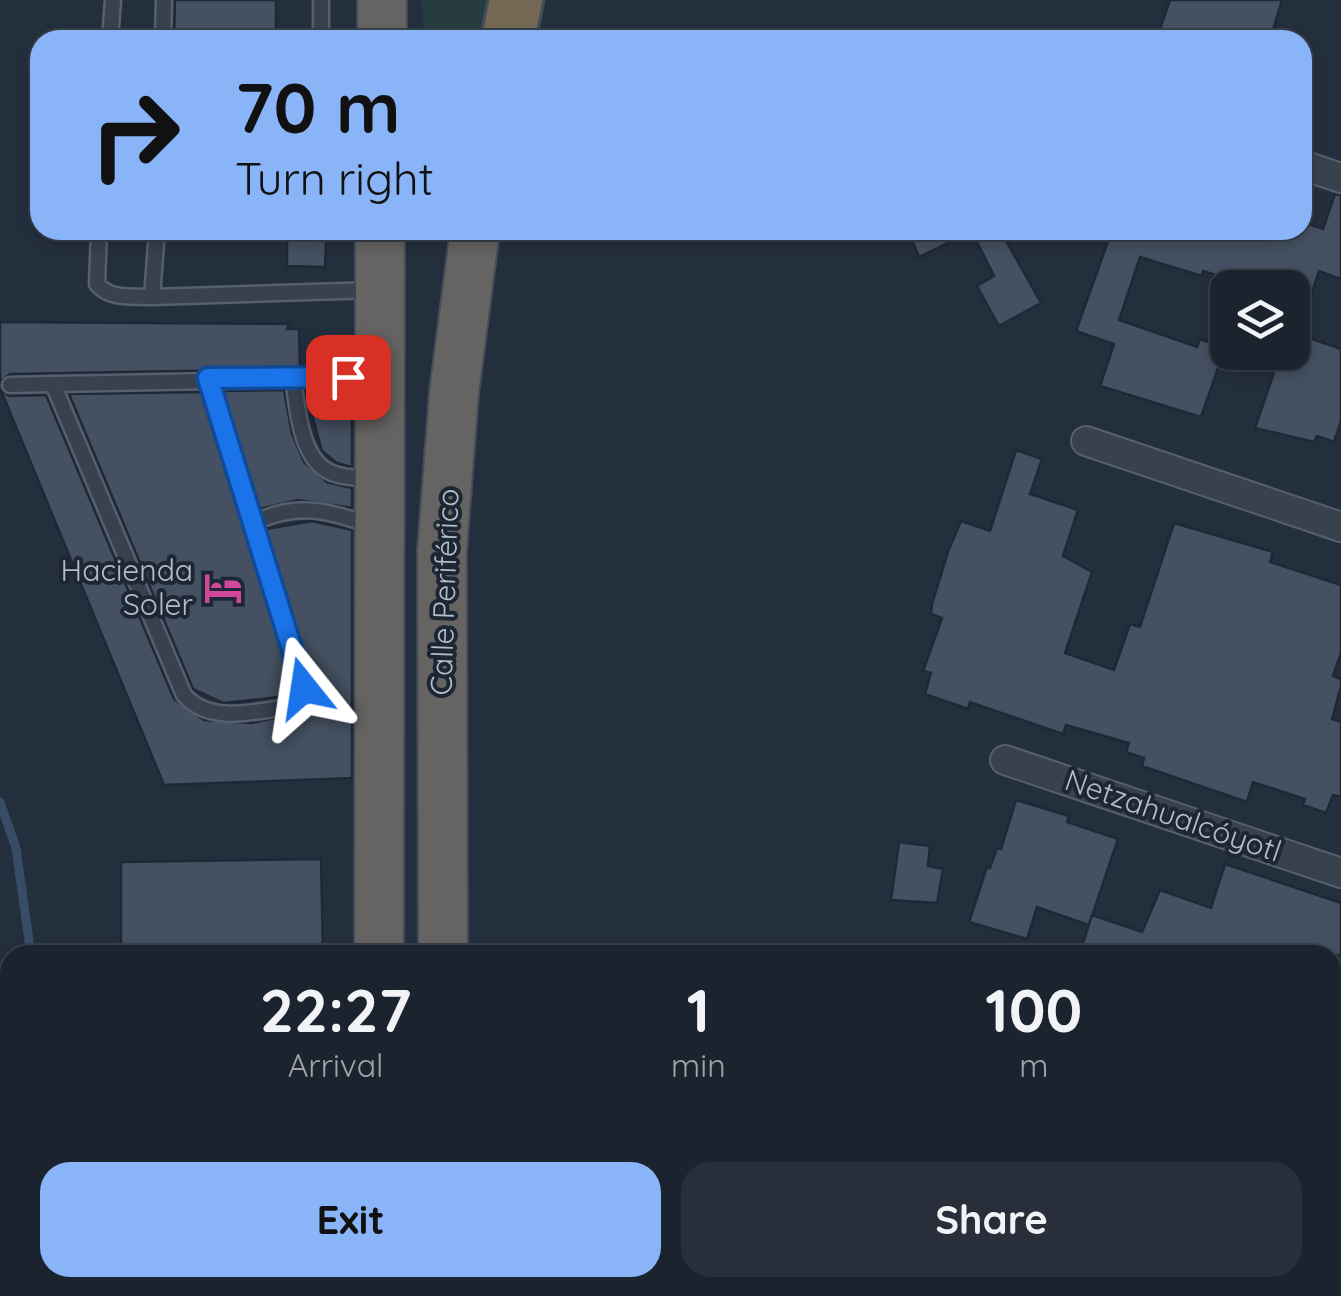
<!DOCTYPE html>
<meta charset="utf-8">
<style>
:root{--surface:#1b232e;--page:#282f3a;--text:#f1f3f6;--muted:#a0a4aa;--line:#39404a;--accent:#8ab4f8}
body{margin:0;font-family:Quicksand,sans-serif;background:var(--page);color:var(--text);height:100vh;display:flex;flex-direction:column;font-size:38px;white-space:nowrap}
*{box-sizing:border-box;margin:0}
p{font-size:32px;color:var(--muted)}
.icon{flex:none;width:55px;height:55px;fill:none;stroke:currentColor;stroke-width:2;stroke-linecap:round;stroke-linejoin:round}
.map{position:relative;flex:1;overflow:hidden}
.details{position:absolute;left:0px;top:945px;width:1342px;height:352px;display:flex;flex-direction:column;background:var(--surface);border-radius:30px 30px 0 0;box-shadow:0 5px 15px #0003,0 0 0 2px var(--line)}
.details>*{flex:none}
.top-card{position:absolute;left:30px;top:30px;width:1282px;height:210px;border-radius:30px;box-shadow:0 5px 15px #0003,0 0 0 2px var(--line);background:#8ab4f8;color:#111;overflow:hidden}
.buttons{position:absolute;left:1210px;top:270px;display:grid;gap:20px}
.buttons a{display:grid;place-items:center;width:100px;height:100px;border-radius:20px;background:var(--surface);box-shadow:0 5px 15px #0003,0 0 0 2px var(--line);font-size:50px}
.pin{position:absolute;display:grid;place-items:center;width:85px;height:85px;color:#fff;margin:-42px;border-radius:20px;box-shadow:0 5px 15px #0006}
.me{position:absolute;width:110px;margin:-55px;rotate:345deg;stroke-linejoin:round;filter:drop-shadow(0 0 8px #0008)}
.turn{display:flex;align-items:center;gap:35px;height:210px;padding:0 40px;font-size:45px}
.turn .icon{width:130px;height:130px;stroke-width:2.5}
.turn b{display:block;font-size:70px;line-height:85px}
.eta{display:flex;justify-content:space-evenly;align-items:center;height:170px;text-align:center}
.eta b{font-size:60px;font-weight:800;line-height:70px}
.button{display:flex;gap:20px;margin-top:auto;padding:20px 40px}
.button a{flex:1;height:115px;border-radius:30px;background:var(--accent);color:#111;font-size:40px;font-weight:800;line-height:115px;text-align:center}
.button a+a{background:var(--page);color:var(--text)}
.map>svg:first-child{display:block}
</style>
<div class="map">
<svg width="1341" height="1296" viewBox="0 0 1341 1296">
<rect width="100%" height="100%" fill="#242f3e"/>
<polygon fill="#263c3f" points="422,0 496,0 489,40 423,40"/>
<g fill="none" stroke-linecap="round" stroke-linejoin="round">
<g stroke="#394c67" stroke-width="9">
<polyline points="0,802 16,848 31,955"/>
<polyline points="265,1296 266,1288"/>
</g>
</g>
<g fill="#455162" stroke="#1f2835" stroke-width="2.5">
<polygon points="175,0 276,0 276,40 174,40"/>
<polygon points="1170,0 1282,0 1270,40 1156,40"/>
<polygon points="1335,194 1341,195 1341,279 1319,271 1298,334 1341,349 1341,421 1334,442 1317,436 1314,442 1255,428 1281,352 1292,352 1292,288 1246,272 1243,283 1203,271 1202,276 1140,257 1119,320 1197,347 1200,339 1225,348 1201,417 1100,386 1114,344 1076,331 1112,230 1302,230 1302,222 1323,229"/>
<polygon points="908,230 974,230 919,257"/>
<polygon points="987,230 1000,230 1041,303 999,326 977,286 994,276 975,238"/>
<polygon points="287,240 326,241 325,267 287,266"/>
<polygon points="0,322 289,324 287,329 299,329 300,369 10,374 0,382"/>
<polygon points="0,388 9,396 46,395 174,699 204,720 252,723 304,712 314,685 266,529 312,521 352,530 352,778 164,785"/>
<polygon points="352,389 352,467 337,463 322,451 305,390"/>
<polygon points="284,390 292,434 304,462 327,482 352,488 352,508 298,500 260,509 223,391"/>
<polygon points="201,392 293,687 288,696 223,703 193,689 69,394"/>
<polygon points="1016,450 1042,459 1030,494 1078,510 1063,556 1092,572 1065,653 1114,670 1130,624 1140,627 1174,523 1273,552 1270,562 1341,585 1341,653 1333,676 1341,679 1341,686 1332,719 1341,722 1341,797 1333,795 1326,813 1303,805 1305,799 1253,782 1247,802 1142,766 1144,758 1126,752 1129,743 1066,725 1063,734 970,702 968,709 925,694 931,673 923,671 942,618 931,614 932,604 949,549 961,521 990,531"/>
<polygon points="1016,800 1069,816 1067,822 1118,839 1089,925 1037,907 1027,939 969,922 987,867 990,868 997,848 1001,849"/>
<polygon points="899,842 930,846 928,866 943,869 937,903 891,900"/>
<polygon points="321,859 323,955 121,955 121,862"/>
<polygon points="1225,864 1341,903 1341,955 1079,955 1092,915 1142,932 1160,890 1211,908"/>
</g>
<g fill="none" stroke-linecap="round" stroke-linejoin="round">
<g stroke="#565f6c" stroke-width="19">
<g id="service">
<polyline points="110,40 113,0"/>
<polyline points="163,40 164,0"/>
<polyline points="321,40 321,0"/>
<path d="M99 230 97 284C110 300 133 296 152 297"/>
<polyline points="157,230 152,297 375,290"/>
<path d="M293 377C297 406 300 461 332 473 344 478 360 478 373 479"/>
<path d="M208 378 304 688 295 706C259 710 211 726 184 695L53 384 374 378"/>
<polyline points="10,385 53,384"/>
<path d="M254 523C296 502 328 510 372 526"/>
</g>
</g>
<g stroke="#565f6c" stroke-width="32">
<g id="minor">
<polyline points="1302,165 1341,178"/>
<polyline points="1086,441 1341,527"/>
<polyline points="1005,760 1341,873"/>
<polyline points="1332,1156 1341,1129"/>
<polyline points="1332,1210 1341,1213"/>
<polyline points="1287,1296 1289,1288"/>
</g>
</g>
<g stroke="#434c59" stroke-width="52">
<g id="trunk">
<polyline points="382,0 382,40"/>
<polyline points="379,955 380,230"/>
<polyline points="443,955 442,551 454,393 475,230"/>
<polyline points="382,1288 383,1296"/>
<polyline points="445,1296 445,1288"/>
</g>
</g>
<g stroke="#434c59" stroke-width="58">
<polyline id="motorway" points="508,40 516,0"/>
</g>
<use href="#service" stroke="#38414e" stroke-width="14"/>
<use href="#minor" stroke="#38414e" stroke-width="28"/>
<use href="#trunk" stroke="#656462" stroke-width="48"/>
<use href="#motorway" stroke="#746855" stroke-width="52"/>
</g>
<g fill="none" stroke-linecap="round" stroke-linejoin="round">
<g stroke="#114b97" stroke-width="25">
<polyline id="route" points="304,688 208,378 348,377"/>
</g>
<use href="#route" stroke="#1a73e8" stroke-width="18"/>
</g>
<defs>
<g id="hotel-bare" transform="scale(3)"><path d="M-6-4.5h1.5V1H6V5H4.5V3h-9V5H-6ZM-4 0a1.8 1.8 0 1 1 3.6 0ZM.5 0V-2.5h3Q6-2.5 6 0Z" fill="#d1479c" stroke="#1d2633" stroke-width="2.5" paint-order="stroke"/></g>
</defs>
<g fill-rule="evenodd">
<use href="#hotel-bare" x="223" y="588"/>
</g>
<g text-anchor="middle" stroke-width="8" stroke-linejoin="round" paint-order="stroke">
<g font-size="30" fill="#b4bcc9" stroke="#1d2633" text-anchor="end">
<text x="193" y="581">Hacienda<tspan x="193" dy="34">Soler</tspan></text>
</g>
<g font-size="30" fill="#b4bcc9" stroke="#1d2633">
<text transform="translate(445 592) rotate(-88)" y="10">Calle Periférico</text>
<text transform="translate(1173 816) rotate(19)" y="10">Netzahualcóyotl</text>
</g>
</g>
</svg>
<div class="buttons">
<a><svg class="icon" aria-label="layers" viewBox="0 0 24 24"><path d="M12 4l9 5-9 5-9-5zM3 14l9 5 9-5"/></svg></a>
</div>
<div class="pin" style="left:348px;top:377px;background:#d93025"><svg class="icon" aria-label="arrive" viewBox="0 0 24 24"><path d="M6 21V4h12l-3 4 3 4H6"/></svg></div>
<svg class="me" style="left:304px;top:688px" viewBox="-20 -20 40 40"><path d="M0-17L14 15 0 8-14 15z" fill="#1a73e8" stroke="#fff" stroke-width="4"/></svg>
<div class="top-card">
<div class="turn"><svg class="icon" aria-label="right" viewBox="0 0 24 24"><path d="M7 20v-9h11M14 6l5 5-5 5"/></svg><div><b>70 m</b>Turn right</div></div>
</div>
<section class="details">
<div class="eta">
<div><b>22:27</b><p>Arrival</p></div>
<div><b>1</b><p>min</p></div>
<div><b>100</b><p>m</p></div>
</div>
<div class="button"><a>Exit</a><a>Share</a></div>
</section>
</div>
